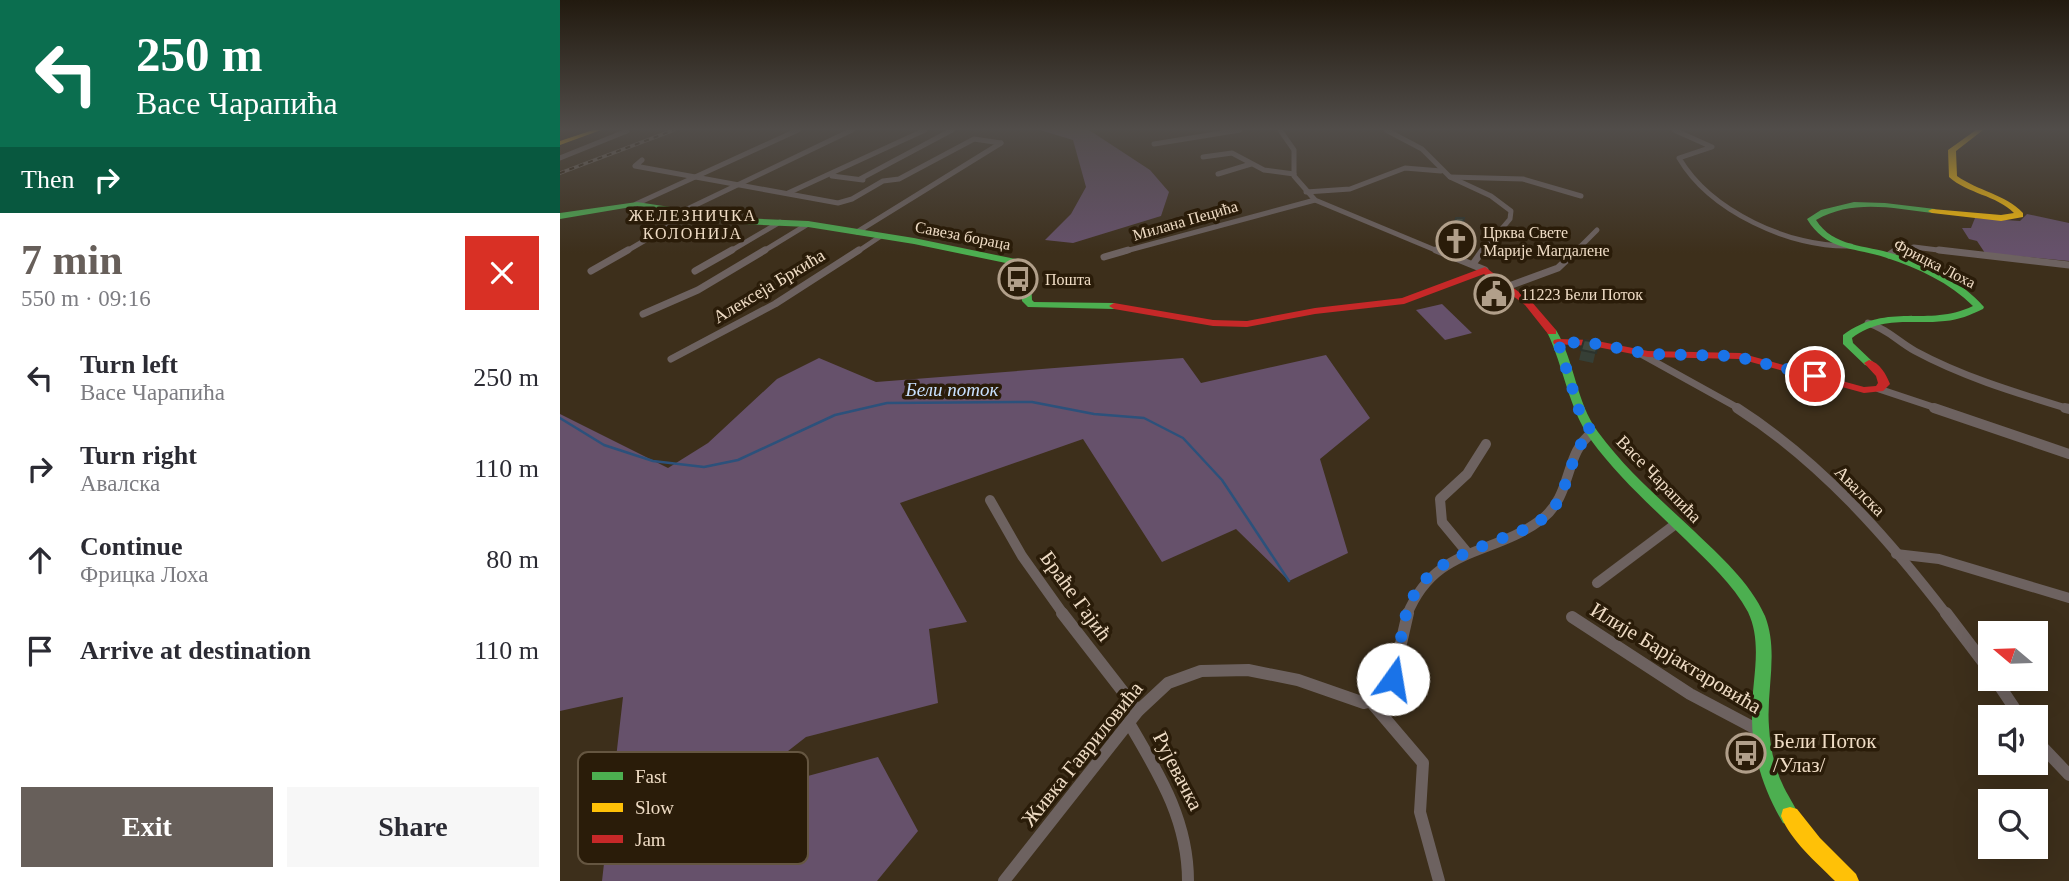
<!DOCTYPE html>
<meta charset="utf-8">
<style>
:root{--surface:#fff;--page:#f7f7f7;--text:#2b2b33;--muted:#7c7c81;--accent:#675f5a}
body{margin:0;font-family:Georgia,serif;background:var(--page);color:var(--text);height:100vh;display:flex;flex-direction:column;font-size:26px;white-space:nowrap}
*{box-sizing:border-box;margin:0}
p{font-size:23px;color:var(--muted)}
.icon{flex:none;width:38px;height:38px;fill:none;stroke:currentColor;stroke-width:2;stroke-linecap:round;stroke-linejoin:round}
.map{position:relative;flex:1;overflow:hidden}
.drawer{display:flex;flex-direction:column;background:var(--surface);width:560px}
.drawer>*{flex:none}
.top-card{background:#0b6e4f;color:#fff;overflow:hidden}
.needle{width:46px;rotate:289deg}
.tools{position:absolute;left:1418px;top:621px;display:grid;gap:14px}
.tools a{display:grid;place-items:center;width:70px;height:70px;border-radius:0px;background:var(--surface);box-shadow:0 7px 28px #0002;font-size:35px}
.pin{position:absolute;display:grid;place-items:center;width:60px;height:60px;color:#fff;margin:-30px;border:4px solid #fff;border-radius:50%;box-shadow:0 2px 7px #0007}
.me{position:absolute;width:77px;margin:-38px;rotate:13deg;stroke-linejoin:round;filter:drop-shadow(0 0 5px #0008)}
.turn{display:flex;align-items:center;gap:24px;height:147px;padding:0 21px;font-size:32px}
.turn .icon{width:91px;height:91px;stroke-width:2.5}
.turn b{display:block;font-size:49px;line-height:60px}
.then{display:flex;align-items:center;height:66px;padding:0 21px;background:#0003;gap:14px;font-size:26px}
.round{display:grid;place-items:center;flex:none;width:74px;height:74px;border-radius:0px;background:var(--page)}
.head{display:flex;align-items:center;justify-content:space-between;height:119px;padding:0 21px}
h1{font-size:42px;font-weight:700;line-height:52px;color:var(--accent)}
.button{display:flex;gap:14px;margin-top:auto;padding:14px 21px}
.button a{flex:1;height:80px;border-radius:0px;background:var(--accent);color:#fff;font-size:28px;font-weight:700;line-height:80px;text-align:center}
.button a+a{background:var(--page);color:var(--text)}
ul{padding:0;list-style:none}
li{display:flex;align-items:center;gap:21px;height:91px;padding:0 21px}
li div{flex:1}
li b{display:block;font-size:26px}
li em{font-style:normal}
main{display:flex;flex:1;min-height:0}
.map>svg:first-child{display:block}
</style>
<main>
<section class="drawer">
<div class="top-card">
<div class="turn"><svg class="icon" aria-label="left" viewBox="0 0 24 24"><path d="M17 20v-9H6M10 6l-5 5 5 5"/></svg><div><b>250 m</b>Васе Чарапића</div></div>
<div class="then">Then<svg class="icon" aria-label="right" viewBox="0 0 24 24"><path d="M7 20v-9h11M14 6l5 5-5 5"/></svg></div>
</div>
<div class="head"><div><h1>7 min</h1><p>550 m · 09:16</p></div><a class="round" style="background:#d93025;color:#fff"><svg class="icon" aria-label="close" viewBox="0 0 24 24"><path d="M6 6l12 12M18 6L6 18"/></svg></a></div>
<ul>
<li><svg class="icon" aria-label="left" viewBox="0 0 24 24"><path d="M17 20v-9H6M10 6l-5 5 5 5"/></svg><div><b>Turn left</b><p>Васе Чарапића</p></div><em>250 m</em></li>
<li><svg class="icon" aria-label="right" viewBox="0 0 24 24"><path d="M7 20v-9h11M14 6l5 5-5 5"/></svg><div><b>Turn right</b><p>Авалска</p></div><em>110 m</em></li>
<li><svg class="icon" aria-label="ahead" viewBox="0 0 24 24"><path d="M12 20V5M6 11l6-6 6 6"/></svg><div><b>Continue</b><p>Фрицка Лоха</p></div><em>80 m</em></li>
<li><svg class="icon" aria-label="arrive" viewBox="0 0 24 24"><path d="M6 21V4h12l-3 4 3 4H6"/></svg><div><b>Arrive at destination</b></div><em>110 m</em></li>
</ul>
<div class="button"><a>Exit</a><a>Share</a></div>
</section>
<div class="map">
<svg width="1509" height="881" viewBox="0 0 1509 881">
<rect width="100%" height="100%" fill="#3d2f1b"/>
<g fill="#66516b">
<polygon points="480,130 529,130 590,170 609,192 601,216 513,243 485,240 511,214 526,187 513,140"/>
<polygon points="1467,214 1509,223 1509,261 1425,253 1417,241 1409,239 1402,228 1411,228 1415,218 1460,221"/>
<polygon points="882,304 912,333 885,340 856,310"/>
<polygon points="766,355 810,418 760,459 788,553 729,581 676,529 602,562 523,439 340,503 407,622 369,629 378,703 246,737 205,769 233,780 318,757 358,831 317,881 42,881 63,697 0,711 0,414 108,468 148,443 217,379 259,358 316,382 623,358 641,383"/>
</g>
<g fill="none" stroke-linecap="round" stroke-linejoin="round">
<polyline stroke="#2c517b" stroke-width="2.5" points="0,418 44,445 93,461 144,467 178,460 275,415 327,403 472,402 534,414 584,418 623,438 662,480 729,581"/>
<g stroke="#6d6260" stroke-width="5">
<polyline points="720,130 734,150 734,176 755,200 880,252"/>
<polyline points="826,130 862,149 890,177 931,196 951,211 950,219 922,252"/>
<path d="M1114 130 1152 147 1119 158C1150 211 1230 248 1291 246"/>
<polyline points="594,144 680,130"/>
<polyline points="643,157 672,153 704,170 734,174"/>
<polyline points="0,158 67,131"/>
<polyline points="82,160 75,166 278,203 292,199 323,181 339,179 414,139 441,143"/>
<polyline points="658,174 691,164"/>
<polyline points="272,176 303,180"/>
<polyline points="890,177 963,179 1021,196"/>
<polyline points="300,179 392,130"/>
<polyline points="746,192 790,189 845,168 881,171"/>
<polyline points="228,193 365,130"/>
<polyline points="76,204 238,130"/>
<polyline points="121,212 292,130"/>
<polyline points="297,232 441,143"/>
<polyline points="65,252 130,214"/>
<polyline points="169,252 220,222"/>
<polyline points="202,252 248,224"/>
<polyline points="297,252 321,236"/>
<polyline points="562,252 755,200"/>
<polyline points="1015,252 1037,230"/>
<polyline points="1334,252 1354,247 1394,252"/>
</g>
<g stroke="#6d6260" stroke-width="7">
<polyline points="876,250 925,270"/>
<polyline points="1379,250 1509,265"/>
<polyline points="1329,255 1336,250"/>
<polyline points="544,257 568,250"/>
<polyline points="913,264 923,250"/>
<polyline points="31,271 68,250"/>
<polyline points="135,271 172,250"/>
<polyline points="949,286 998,268 1017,250"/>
<polyline points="83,314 138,290 205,250"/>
<path d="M1308 323C1329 330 1337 341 1355 351 1403 377 1457 393 1509 409"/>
<polyline points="1079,353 1180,409"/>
<polyline points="111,359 215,304 299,250"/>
<polyline points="1319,389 1379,409"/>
</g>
<g stroke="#6d6260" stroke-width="10">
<path d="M1177 408C1260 461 1327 537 1387 615"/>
<polyline points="1374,408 1509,454"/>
<polyline points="1505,408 1509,409"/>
<polyline points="430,500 462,556 504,615"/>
<polyline points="906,551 882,522 880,499 907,474 926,444"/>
<polyline points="1336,554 1379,559 1509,598"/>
<polyline points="1037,583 1117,523"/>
<path d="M847 615C875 545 932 557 982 519 1013 495 1004 453 1032 433"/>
</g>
<g stroke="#6d6260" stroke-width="12">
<polyline points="502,613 578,711"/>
<polyline points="1386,613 1430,671"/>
<polyline points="1012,617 1130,694 1200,731"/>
<polyline points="1435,679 1461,718"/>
<polyline points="811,702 863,763 860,812 879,881"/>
<path d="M569 723C599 774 628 820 628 881"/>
<polyline points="1475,739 1509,775"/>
<polyline points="444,881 578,711 608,683 641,671 688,670 738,680 804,703 816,700 824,694 834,674 848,613"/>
</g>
<g fill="#4caf50" fill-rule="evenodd">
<polygon points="77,202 183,218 248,221 354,238 465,261 470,264 472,300 474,302 554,303 559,306 554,309 468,307 462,301 460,266 354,244 248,227 183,224 77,206 0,219 0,213"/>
<path d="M1294 202 1325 203 1375 209 1376 211 1372 213C1333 208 1292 199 1256 220 1273 247 1306 245 1334 254 1366 265 1402 281 1424 307L1423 309C1410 315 1399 320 1385 321 1350 325 1323 315 1292 338L1293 343 1314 363 1309 366 1305 365 1283 344V335C1329 301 1367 328 1413 306 1390 283 1358 268 1327 258 1295 247 1267 252 1247 219L1261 210Z"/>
<path d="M992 329 996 330C1015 362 1016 402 1038 432 1065 469 1101 500 1134 531 1160 556 1190 582 1205 616 1219 652 1206 690 1209 727 1210 746 1214 766 1222 783 1227 795 1235 805 1239 816L1237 823 1230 825 1223 823C1203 789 1191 752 1192 712 1192 679 1203 644 1188 612 1173 584 1148 562 1126 540 1093 508 1058 477 1031 440 1008 407 1004 367 987 332Z"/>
</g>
<g fill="#ffc107" fill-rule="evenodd">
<polygon points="33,130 41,130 0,145 0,141"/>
<path d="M1416 130H1423L1396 151 1397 176C1418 191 1445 194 1463 213V217L1441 221 1372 213 1368 211 1372 209 1441 215 1454 213C1436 195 1408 194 1389 177L1388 150Z"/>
<path d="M1230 807 1237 809 1260 838 1296 874 1299 881H1275C1256 862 1231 841 1221 816L1223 809Z"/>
</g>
<g fill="#c62828" fill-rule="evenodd">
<polygon points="925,267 971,301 996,330 996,334 988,334 965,305 924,274 844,304 755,314 687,327 653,326 554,309 549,306 554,303 653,320 687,321 755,308 842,298"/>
<path d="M998 339 1032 340 1088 351 1180 353 1304 387 1316 386 1318 383 1316 376 1304 363 1309 360C1320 363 1326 374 1330 384L1323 391 1304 393 1180 359 1088 357 1032 346 994 344 993 342 994 340Z"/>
</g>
<g stroke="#6f655c" stroke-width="3.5">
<polyline id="rail" points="0,173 114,130"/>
</g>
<use href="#rail" stroke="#2a1c09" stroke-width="2" stroke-dasharray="5" stroke-linecap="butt"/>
</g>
<g fill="#363f36">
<polygon points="904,218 899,245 891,245 894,227"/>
<polygon points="1024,340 1038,342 1033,363 1019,360"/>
</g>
<polygon fill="#2c332c" points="904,218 902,236 899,245 902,227"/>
<g fill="#3f493f" stroke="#2c332c" stroke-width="2">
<polygon points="896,218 904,218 902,227 894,227"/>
<polygon points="1024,340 1038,342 1036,353 1021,350"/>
</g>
<linearGradient id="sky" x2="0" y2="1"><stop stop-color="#221a0f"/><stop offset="0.51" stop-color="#514d4a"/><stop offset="1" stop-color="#514d4a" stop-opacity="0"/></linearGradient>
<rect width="1509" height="253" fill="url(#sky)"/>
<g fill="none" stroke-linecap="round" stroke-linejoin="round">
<path stroke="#1a73e8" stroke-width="12" stroke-dasharray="0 21.6" d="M833 679C838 664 839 648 842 632 852 572 886 561 935 541 955 533 975 528 991 511 1009 492 1012 442 1032 433L1020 413 998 342 1032 343 1088 354 1174 356 1255 376"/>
</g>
<defs>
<g id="church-ring" transform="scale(2.0125)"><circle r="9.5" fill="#2a1c09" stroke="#b19f8a" stroke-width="1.5"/><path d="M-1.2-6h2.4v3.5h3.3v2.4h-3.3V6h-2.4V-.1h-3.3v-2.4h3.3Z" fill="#b19f8a"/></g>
<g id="bus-ring" transform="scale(2.0125)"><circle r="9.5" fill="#2a1c09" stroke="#b19f8a" stroke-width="1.5"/><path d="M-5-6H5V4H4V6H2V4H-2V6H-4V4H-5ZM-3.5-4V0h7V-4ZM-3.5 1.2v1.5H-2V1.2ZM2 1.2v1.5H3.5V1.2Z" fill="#b19f8a"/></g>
<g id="civic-ring" transform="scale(2.0125)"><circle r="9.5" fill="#2a1c09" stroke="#b19f8a" stroke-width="1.5"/><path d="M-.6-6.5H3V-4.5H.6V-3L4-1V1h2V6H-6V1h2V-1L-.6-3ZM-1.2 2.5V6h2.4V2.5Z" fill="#b19f8a"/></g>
</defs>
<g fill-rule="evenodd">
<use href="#church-ring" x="896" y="241"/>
<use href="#bus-ring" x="458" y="279"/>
<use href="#civic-ring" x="934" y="294"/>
<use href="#bus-ring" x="1186" y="753"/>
</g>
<g text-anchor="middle" stroke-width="7" stroke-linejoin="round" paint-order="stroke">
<g font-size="16" letter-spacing="2" fill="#efdcc5" stroke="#2a1c09">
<text x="133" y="221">ЖЕЛЕЗНИЧКА<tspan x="133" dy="18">КОЛОНИЈА</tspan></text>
</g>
<g font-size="16" fill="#efdcc5" stroke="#2a1c09">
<text transform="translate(625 220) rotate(-16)" y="6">Милана Пецића</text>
<text transform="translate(403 235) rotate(11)" y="6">Савеза бораца</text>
<text transform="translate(1375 263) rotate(27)" y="6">Фрицка Лоха</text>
</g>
<g font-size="16" fill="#efdcc5" stroke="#2a1c09" text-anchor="start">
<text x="923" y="238">Црква Свете<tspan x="923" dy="18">Марије Магдалене</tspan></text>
<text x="485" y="285">Пошта</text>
<text x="961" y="300">11223 Бели Поток</text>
</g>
<g font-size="18" fill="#efdcc5" stroke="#2a1c09">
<text transform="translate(209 286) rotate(-31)" y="6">Алексеја Бркића</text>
<text transform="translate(1099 479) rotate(46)" y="6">Васе Чарапића</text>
<text transform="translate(1300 491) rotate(45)" y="6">Авалска</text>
</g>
<g font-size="19" font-style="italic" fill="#c8e1ff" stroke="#2a1c09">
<text x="392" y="396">Бели поток</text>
</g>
<g font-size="21" fill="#efdcc5" stroke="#2a1c09">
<text transform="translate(516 596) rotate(54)" y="7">Браће Гајић</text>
<text transform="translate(1116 658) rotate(31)" y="7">Илије Барјактаровића</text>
<text transform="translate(522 754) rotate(-51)" y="7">Живка Гавриловића</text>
<text transform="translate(618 771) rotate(63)" y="7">Рујевачка</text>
</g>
<g font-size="21" fill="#efdcc5" stroke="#2a1c09" text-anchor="start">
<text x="1213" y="748">Бели Поток<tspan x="1213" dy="24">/Улаз/</tspan></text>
</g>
</g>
<rect x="18" y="752" width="230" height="112" rx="10" fill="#2a1c09" stroke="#655641" stroke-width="2"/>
<rect x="32" y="772" width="31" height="8" fill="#4caf50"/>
<rect x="32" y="803" width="31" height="9" fill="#ffc107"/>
<rect x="32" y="835" width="31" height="8" fill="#c62828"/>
<g font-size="19" fill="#efdcc5">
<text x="75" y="783">Fast</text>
<text x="75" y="814">Slow</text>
<text x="75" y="846">Jam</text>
</g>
</svg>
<div class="tools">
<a><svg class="needle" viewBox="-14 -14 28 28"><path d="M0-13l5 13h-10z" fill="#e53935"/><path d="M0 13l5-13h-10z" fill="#7c7c81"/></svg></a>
<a><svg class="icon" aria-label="sound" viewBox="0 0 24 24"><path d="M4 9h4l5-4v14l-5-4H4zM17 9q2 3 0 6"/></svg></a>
<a><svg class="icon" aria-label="search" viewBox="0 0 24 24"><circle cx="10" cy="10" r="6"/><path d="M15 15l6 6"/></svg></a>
</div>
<div class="pin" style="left:1255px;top:376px;background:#d93025"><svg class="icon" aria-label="arrive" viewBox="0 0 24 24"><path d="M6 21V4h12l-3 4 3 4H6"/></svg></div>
<svg class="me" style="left:833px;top:679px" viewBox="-20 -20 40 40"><circle r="19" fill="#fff"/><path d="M0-13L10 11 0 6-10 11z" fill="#1a73e8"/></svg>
</div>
</main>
